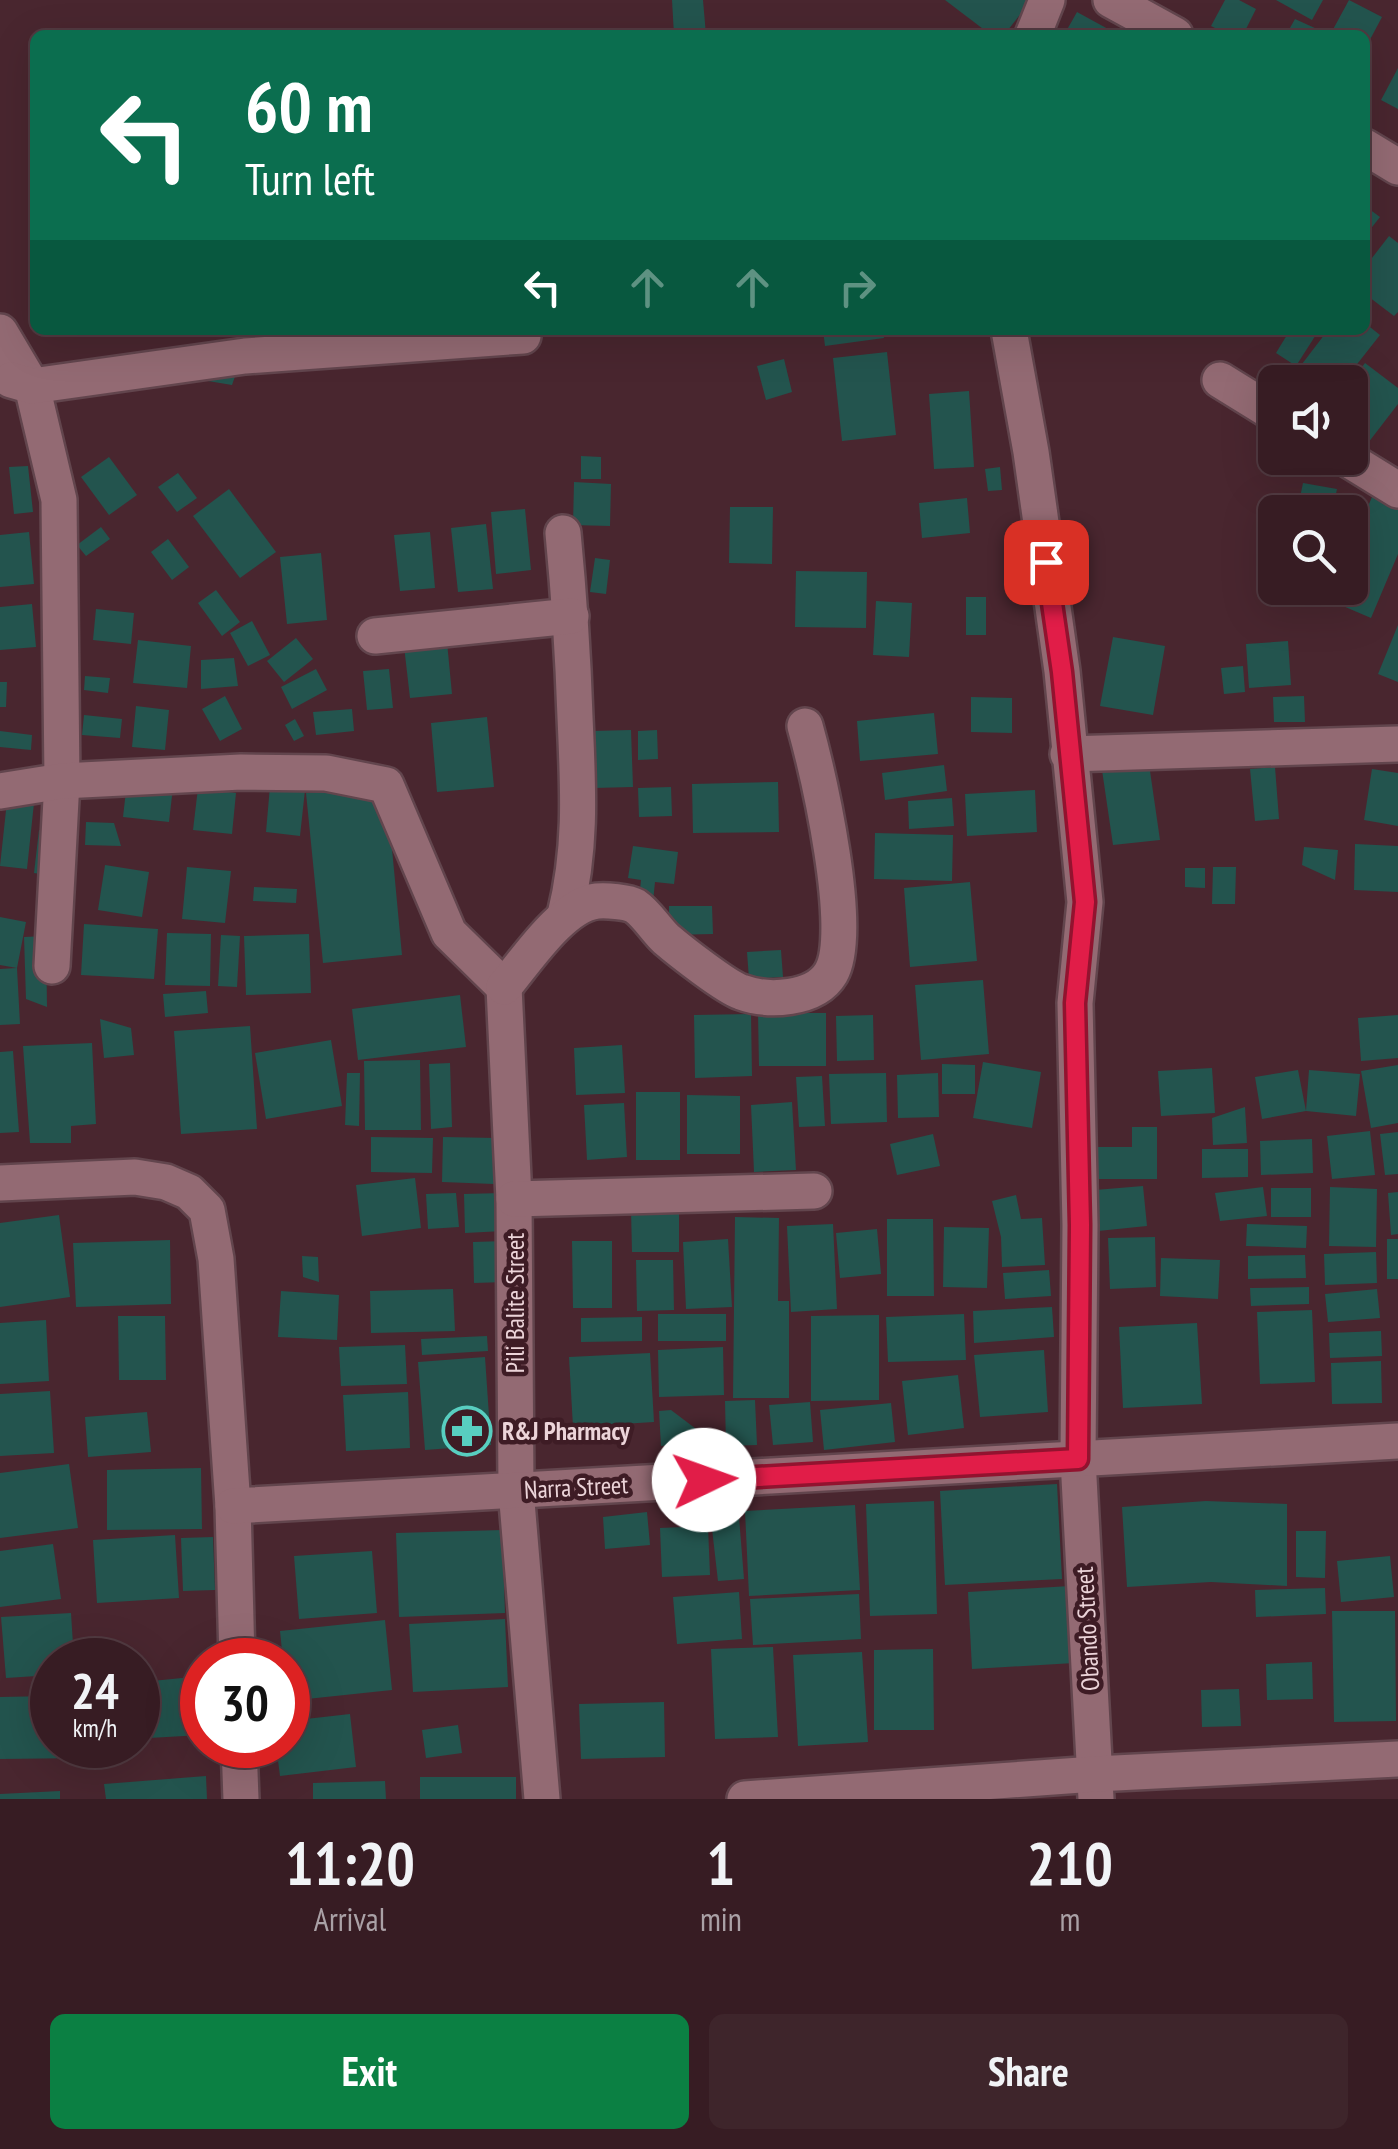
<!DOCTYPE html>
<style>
:root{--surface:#371c23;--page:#3e252b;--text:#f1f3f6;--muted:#aaa1a6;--line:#513a41;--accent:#0b8043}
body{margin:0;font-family:"PT Sans Narrow",sans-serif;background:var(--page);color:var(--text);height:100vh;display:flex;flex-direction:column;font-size:38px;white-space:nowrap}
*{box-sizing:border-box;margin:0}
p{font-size:32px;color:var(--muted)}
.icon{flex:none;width:55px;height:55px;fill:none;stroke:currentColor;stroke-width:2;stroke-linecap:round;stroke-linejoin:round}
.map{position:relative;height:1799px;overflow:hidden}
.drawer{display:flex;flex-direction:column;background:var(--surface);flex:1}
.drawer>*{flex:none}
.banner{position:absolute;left:30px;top:30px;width:1340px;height:305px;border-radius:15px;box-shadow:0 10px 40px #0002,0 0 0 2px var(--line);background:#0b6e4f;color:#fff;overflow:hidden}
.tools{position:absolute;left:1258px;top:365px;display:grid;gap:20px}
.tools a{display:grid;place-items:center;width:110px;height:110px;border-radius:15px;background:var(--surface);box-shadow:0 10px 40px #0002,0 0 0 2px var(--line);font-size:50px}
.speed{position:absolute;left:30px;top:1638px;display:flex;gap:20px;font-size:50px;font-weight:700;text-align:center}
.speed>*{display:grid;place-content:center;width:130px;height:130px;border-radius:50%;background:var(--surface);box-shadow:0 10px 40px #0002,0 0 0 2px var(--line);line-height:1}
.speed small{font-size:25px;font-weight:400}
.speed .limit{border:15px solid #d22;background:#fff;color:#111}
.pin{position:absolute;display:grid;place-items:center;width:85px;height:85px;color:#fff;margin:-42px;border-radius:20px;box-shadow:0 5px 15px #0006}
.me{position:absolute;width:110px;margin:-55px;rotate:87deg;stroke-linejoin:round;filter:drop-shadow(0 0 8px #0008)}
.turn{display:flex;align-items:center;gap:35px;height:210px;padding:0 50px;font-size:45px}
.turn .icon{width:130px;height:130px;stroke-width:2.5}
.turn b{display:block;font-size:70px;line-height:85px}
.lanes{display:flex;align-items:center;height:95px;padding:0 50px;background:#0003;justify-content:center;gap:50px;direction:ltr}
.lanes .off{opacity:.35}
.eta{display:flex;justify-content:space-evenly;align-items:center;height:170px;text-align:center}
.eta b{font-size:60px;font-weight:600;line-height:70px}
.button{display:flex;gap:20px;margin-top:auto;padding:20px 50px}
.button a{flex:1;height:115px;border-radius:15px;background:var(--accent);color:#fff;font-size:40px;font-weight:600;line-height:115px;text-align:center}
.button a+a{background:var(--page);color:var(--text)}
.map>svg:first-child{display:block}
</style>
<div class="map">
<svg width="1398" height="1799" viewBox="0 0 1398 1799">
<rect width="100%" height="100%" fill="#49262f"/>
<g fill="#23544e">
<polygon points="672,0 703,0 706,35 674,35"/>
<polygon points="945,0 1027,0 1030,2 1004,35 991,35"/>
<polygon points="1225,0 1239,0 1256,9 1243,35 1229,35 1211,26"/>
<polygon points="1276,0 1323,0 1312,20"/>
<polygon points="1349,0 1382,17 1365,49 1365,35 1330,35"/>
<polygon points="1077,12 1119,35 1064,35"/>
<polygon points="1295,19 1317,29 1314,35 1286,35"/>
<polygon points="1398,68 1398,109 1381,100"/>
<polygon points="1365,206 1380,217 1365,236"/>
<polygon points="1389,236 1398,243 1398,312 1394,316 1365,294 1365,267"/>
<polygon points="1365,323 1380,335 1343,382 1325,382 1302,364 1328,330 1365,330"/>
<polygon points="823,330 883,330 884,338 825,346"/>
<polygon points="1290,330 1319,330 1296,366 1276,353"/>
<polygon points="887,352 896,435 842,441 833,358"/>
<polygon points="784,359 792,392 766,400 757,366"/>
<polygon points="1365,363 1398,388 1398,404 1368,443 1350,430 1350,383"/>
<polygon points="239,365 232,385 190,378"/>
<polygon points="969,391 974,467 934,469 929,394"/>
<polygon points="581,456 601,457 601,479 581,479"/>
<polygon points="109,457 137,495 109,515 81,477"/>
<polygon points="28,466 33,512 14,514 9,467"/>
<polygon points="1000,467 1002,490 988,491 985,469"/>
<polygon points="178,473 197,498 177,512 158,487"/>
<polygon points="574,482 611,484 610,526 573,525"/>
<polygon points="1303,483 1337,489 1332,512 1297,512"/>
<polygon points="229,489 276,552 240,578 193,516"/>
<polygon points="1374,492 1398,502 1398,554 1371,618 1329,600 1334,588 1350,588 1350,550"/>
<polygon points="967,498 970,533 922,538 919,503"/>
<polygon points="730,507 773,507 772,564 729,563"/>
<polygon points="525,509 531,570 496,574 491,512"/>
<polygon points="486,524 493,589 458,592 451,528"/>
<polygon points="101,527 110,539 86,556 77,545"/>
<polygon points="29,532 34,584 0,587 0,535"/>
<polygon points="430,532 435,588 400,591 394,535"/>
<polygon points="168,539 189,567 172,580 151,552"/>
<polygon points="321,553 327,620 287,624 280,557"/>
<polygon points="595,558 610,560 606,594 590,592"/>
<polygon points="796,571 867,572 866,628 795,627"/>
<polygon points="216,590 240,622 222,636 198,603"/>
<rect x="966" y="597" width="20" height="38"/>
<polygon points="876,601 912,603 909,657 873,655"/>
<polygon points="32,604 36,647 0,650 0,607"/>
<polygon points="96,609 134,613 131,644 93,640"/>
<polygon points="252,621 270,655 248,666 230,633"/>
<polygon points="1398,625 1398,682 1378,674"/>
<polygon points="1113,637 1165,646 1153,715 1100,706"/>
<polygon points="296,638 313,659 284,682 267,661"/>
<polygon points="138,640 191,646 187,688 133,683"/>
<polygon points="1288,641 1291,685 1249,688 1246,644"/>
<polygon points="447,642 452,694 410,698 404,646"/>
<polygon points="234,658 238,686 201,689 201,660"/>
<polygon points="1243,666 1245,692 1224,694 1221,668"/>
<polygon points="316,669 327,690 292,709 281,687"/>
<polygon points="389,669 393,708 367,710 363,671"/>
<polygon points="85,676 110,678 108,693 84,690"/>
<polygon points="0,682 7,682 6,707 0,707"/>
<polygon points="225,696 242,729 220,741 202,709"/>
<polygon points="1304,696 1305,722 1274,722 1273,697"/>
<polygon points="971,697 1012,698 1012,733 971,732"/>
<polygon points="136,706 169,710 165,750 132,747"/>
<polygon points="352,709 354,731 316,735 313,712"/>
<polygon points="934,713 938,754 860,761 857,721"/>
<polygon points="84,715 122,719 120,738 82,735"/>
<polygon points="487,717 494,787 437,792 431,723"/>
<polygon points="295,719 304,736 294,741 285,725"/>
<polygon points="631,730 633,787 593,788 592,731"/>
<polygon points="657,730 658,759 638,760 638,731"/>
<polygon points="0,731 32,735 31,750 0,747"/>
<polygon points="1149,764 1160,840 1113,845 1102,770"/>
<polygon points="944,765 947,791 885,800 882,773"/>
<polygon points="1275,767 1279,819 1255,821 1250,769"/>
<polygon points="1372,769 1398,773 1398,826 1364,820"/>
<polygon points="127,782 173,787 169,822 123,817"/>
<polygon points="778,782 779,832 693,833 692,784"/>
<polygon points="386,785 402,955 323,963 306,793"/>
<polygon points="270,786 305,790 300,836 266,832"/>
<polygon points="671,787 672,816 639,817 638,788"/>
<polygon points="198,788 236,793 232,834 193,830"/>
<polygon points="1035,790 1037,832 967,836 965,794"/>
<polygon points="952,798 954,826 909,829 908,801"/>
<polygon points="7,801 34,803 27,869 0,866"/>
<polygon points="86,822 114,823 121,846 85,845"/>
<polygon points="39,830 51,831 46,875 34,873"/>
<polygon points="875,833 953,835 952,881 874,879"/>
<polygon points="1355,844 1398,846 1398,892 1354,890"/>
<polygon points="633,846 678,852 674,884 655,882 653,902 639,900 641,880 628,878"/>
<polygon points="1304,847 1338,850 1335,880 1302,865"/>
<polygon points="105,865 149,872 142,917 98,910"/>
<polygon points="187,867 231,871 225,923 182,919"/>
<polygon points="1213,867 1236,867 1235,904 1212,904"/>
<polygon points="1185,868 1205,868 1205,888 1185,887"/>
<polygon points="970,882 977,961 910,967 904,888"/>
<polygon points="254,887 297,889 296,903 253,901"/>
<polygon points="669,906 712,906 713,934 669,935"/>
<polygon points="0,917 26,922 17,968 20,1024 0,1025 0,969 17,968 0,965"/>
<polygon points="84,924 158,929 154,979 81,975"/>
<polygon points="167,933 211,934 210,986 165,985"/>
<polygon points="309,934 311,993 246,995 244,936"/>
<polygon points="221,935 240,936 237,987 218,986"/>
<polygon points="46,936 47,1007 26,999 24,937"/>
<polygon points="781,950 783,977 749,979 747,952"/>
<polygon points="983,980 989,1054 921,1060 915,985"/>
<polygon points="206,991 208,1013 165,1017 163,994"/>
<polygon points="460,995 466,1047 358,1060 352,1009"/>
<polygon points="758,1013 826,1013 826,1066 759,1066"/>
<polygon points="751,1014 752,1076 695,1078 694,1015"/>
<polygon points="873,1015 874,1060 837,1061 836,1016"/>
<polygon points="1398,1015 1398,1058 1361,1061 1358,1018"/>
<polygon points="100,1019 131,1028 134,1055 104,1058"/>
<polygon points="250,1026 257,1129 181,1134 174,1031"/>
<polygon points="331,1040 342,1106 266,1119 255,1053"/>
<polygon points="92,1043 96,1124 71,1126 71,1143 30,1143 23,1046"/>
<polygon points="622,1045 625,1093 576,1095 574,1048"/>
<polygon points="13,1051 19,1132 0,1133 0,1052"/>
<polygon points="420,1060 421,1130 365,1130 364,1061"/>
<polygon points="983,1062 1041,1072 1032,1128 973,1118"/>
<polygon points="450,1063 452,1127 431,1129 429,1064"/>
<polygon points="942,1064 975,1065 975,1094 942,1094"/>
<polygon points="1398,1065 1398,1123 1371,1128 1361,1071"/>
<polygon points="1212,1068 1215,1113 1161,1116 1158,1071"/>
<polygon points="1298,1070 1306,1111 1309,1070 1360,1074 1356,1116 1306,1111 1262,1119 1255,1077"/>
<polygon points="347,1073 360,1073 359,1126 345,1125"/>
<polygon points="886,1073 887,1122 831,1124 829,1074"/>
<polygon points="938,1073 939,1117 898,1118 897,1075"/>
<polygon points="822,1076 825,1126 799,1127 796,1077"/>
<rect x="636" y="1092" width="44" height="68"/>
<polygon points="687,1095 740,1096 740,1154 687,1154"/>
<polygon points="792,1102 796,1170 754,1172 751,1105"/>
<polygon points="624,1103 627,1157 587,1160 584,1105"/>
<polygon points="1245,1107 1247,1143 1213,1145 1212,1118"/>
<polygon points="1132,1127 1157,1127 1157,1179 1098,1179 1098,1147 1132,1147"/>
<polygon points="1370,1131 1375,1175 1332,1179 1327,1136"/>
<polygon points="1398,1132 1398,1174 1385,1175 1380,1134"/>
<polygon points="933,1134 940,1166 897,1175 890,1144"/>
<polygon points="371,1137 433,1138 432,1173 371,1172"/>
<polygon points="443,1137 496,1138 494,1184 442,1182"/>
<polygon points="1312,1139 1313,1173 1261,1175 1260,1141"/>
<polygon points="1202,1149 1248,1149 1248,1177 1202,1178"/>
<polygon points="415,1178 421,1228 362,1236 356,1185"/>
<polygon points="1143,1186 1147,1226 1098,1231 1095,1190"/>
<polygon points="1263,1187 1267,1216 1220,1221 1215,1193"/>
<polygon points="1330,1187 1377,1189 1376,1247 1329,1246"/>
<rect x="1271" y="1188" width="40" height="29"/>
<polygon points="1398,1192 1398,1234 1391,1235 1388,1193"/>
<polygon points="456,1193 459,1227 428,1229 426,1194"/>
<polygon points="502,1193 503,1231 465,1233 464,1194"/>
<polygon points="1016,1195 1021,1219 1042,1218 1045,1265 1002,1267 1001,1237 992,1201"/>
<polygon points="679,1209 679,1252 632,1252 631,1210"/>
<polygon points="59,1215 70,1297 0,1307 0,1223"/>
<polygon points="735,1217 779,1218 778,1301 789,1301 789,1398 733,1398"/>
<polygon points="887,1219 933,1219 934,1296 887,1296"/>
<polygon points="833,1224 837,1309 791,1312 787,1226"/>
<polygon points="1247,1224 1307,1226 1306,1248 1246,1246"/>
<polygon points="944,1227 989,1228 987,1288 943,1287"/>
<polygon points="877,1229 881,1274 840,1278 836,1233"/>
<polygon points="1155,1237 1156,1287 1110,1289 1108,1238"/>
<polygon points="728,1239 732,1307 686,1309 683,1242"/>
<rect x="1387" y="1239" width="11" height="40"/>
<polygon points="170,1240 171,1304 76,1307 73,1243"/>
<polygon points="505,1241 506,1282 474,1283 473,1242"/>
<polygon points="572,1241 612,1241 612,1308 573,1308"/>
<polygon points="1376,1252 1377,1283 1325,1285 1324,1254"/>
<polygon points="1305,1255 1306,1278 1248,1279 1248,1256"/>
<polygon points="302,1256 318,1257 319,1282 303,1277"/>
<polygon points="1161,1258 1220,1260 1218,1299 1160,1296"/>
<polygon points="636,1260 673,1260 674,1310 637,1311"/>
<polygon points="1049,1270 1051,1296 1005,1299 1003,1273"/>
<polygon points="1309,1287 1309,1304 1251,1306 1250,1288"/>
<polygon points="453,1289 455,1331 371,1333 370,1291"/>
<polygon points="1377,1289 1380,1318 1328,1322 1325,1294"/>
<polygon points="281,1291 339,1295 337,1340 278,1337"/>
<polygon points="1052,1307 1054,1337 974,1343 973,1311"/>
<polygon points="1312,1310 1315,1382 1260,1384 1257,1312"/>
<rect x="658" y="1314" width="68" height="27"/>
<polygon points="964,1314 966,1360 888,1362 886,1317"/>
<polygon points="879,1315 879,1400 811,1401 811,1316"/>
<polygon points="118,1316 165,1316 166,1380 119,1380"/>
<polygon points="642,1317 642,1341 581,1342 581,1318"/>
<polygon points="46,1320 49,1381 0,1384 0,1323"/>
<polygon points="1197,1323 1202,1404 1123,1408 1119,1327"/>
<polygon points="1381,1331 1382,1356 1330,1358 1329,1333"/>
<polygon points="487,1336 488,1351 422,1355 421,1339"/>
<polygon points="405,1345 407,1384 341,1386 339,1347"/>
<polygon points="723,1347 724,1395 659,1397 658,1350"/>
<polygon points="1044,1350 1048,1412 980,1417 974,1355"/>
<polygon points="650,1353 654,1422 573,1427 569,1357"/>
<polygon points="485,1357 491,1445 425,1450 418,1362"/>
<polygon points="1381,1361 1382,1403 1332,1404 1331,1363"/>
<polygon points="958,1375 964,1428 908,1435 902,1381"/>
<polygon points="50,1391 54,1453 0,1456 0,1394"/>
<polygon points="408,1392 410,1448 346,1451 343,1395"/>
<polygon points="755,1400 757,1445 726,1446 725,1401"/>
<polygon points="810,1402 813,1442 773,1445 769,1405"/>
<polygon points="891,1403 895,1442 824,1450 820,1410"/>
<polygon points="671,1410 712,1441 661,1446 659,1411"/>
<polygon points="147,1412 151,1452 88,1457 85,1417"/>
<polygon points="69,1464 78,1528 0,1538 0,1473"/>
<polygon points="201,1468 202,1529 107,1530 107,1470"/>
<polygon points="1057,1484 1062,1579 945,1585 940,1491"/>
<polygon points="934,1501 937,1614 870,1616 866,1504"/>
<polygon points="1206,1501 1287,1504 1287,1586 1211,1582 1127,1587 1122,1507"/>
<polygon points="855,1505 860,1590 749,1596 745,1511"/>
<polygon points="647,1512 650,1545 605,1549 603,1517"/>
<polygon points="739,1517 744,1579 718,1581 711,1520"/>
<polygon points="708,1526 710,1575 662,1577 660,1528"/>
<polygon points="502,1530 505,1613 399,1617 396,1533"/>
<polygon points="1296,1531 1326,1531 1325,1578 1296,1577"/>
<polygon points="175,1535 179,1598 97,1603 93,1540"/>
<polygon points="213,1537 215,1590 183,1591 181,1538"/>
<polygon points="53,1544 61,1599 0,1607 0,1551"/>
<polygon points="372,1551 377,1613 299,1619 294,1556"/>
<polygon points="1390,1556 1394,1597 1341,1602 1337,1561"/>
<polygon points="1070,1586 1074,1663 972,1669 968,1592"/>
<polygon points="1325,1588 1326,1614 1256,1617 1255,1590"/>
<polygon points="739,1592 742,1639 677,1644 673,1597"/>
<polygon points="859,1594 861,1639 753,1645 750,1599"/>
<polygon points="1332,1611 1395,1611 1396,1721 1334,1722"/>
<polygon points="71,1613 74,1660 52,1660 52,1675 6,1678 1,1617"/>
<polygon points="505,1619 508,1687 413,1692 409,1624"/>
<polygon points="385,1620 392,1690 288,1701 288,1660 283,1660 280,1631"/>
<polygon points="773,1647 778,1737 715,1739 711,1649"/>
<polygon points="933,1649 934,1730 874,1730 874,1650"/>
<polygon points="862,1652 868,1742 798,1746 793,1655"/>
<polygon points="1312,1662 1313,1699 1267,1700 1266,1664"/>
<polygon points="202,1676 202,1735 149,1738 142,1682"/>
<polygon points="1239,1689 1241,1726 1202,1727 1201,1690"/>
<polygon points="52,1696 52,1745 87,1745 87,1758 0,1759 0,1697"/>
<polygon points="664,1702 665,1757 581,1759 579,1704"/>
<polygon points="350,1714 356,1767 280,1776 276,1745 288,1745 288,1721"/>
<polygon points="458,1725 462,1753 426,1758 422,1730"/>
<polygon points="206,1776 207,1799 106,1799 104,1784"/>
<rect x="420" y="1777" width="96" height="22"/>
<polygon points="385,1781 386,1799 313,1799 313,1783"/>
<polygon points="60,1791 60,1799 0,1799 0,1794"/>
</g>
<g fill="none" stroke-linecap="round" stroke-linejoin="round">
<g stroke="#62454d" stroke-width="40">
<g id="minor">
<polyline points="1111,0 1175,35"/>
<polyline points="1033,35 1047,0"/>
<polyline points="1365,147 1398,167"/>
<polyline points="1009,330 1031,452 1062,671 1085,902 1075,1003 1080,1225 1078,1459 1096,1799"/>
<polyline points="0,332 32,386 59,500 62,781 52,966"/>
<polyline points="11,380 32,386 245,356 523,336"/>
<polyline points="1220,380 1275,414"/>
<polyline points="1346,458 1398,490"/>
<path d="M563 533C569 595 573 656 575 717 578 787 582 846 565 915"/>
<polyline points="375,636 571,616"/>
<polyline points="1068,754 1398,744"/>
<polyline points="0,791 62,781 241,772 326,773 386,785 449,933 504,987"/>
<polyline points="504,987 514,1199 516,1490 542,1799"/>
<path d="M504 987C526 961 562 905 597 901 606 900 628 902 635 906 647 914 656 930 666 939 680 951 726 987 741 992 768 1002 815 1000 831 973 855 932 818 773 805 726"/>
<polyline points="0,1183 135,1177 166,1182 189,1192 207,1210 216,1259 233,1506 237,1660"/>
<polyline points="514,1199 814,1191"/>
<polyline points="233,1506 1398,1441"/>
<polyline points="239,1745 241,1799"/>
<polyline points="745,1799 1095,1774 1398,1759"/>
</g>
</g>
<use href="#minor" stroke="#936a73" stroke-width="35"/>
</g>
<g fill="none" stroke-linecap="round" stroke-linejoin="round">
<g stroke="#92132f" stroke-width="25">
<polyline id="route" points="704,1480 1078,1459 1080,1225 1075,1003 1085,902 1062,672 1046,562"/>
</g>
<use href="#route" stroke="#e11d48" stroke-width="18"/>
</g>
<defs>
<g id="pharmacy-ring" transform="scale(2.5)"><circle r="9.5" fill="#3e1c25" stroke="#58cec0" stroke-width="1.5"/><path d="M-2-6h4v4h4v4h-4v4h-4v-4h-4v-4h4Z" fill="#58cec0"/></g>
</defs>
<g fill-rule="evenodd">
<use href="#pharmacy-ring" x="467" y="1431"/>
</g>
<g text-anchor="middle" stroke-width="9" stroke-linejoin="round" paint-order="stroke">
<g font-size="25" fill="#ecd4d9" stroke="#3e1c25">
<text transform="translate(515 1303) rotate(-90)" y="9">Pili Balite Street</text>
<text transform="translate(576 1487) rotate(-3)" y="9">Narra Street</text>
<text transform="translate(1087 1629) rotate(-93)" y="9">Obando Street</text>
</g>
<g font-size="25" font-weight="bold" fill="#ecd4d9" stroke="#3e1c25" text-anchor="start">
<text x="502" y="1440">R&amp;J Pharmacy</text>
</g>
</g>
</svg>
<div class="tools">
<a><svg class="icon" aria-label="sound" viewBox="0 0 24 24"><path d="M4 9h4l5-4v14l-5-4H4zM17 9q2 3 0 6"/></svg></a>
<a><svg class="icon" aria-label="search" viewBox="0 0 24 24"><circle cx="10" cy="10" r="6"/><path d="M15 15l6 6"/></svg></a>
</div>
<div class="speed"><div>24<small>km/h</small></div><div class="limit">30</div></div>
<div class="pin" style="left:1046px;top:562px;background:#d93025"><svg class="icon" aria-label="arrive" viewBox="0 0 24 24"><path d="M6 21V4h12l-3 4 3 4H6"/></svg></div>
<svg class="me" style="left:704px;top:1480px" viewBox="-20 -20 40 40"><circle r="19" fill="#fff"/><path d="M0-13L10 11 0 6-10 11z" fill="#e11d48"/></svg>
<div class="banner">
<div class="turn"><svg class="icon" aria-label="left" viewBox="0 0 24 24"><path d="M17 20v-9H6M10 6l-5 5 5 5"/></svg><div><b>60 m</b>Turn left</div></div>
<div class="lanes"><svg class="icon" aria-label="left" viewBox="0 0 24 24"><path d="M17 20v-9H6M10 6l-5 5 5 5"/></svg><svg class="icon off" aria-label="ahead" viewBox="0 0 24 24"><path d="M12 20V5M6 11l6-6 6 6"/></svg><svg class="icon off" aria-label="ahead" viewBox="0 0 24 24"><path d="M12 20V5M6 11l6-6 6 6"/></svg><svg class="icon off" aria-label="right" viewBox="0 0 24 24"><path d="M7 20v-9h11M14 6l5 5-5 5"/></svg></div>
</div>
</div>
<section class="drawer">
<div class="eta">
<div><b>11:20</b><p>Arrival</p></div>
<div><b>1</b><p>min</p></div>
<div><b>210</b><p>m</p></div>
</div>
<div class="button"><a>Exit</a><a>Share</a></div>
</section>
